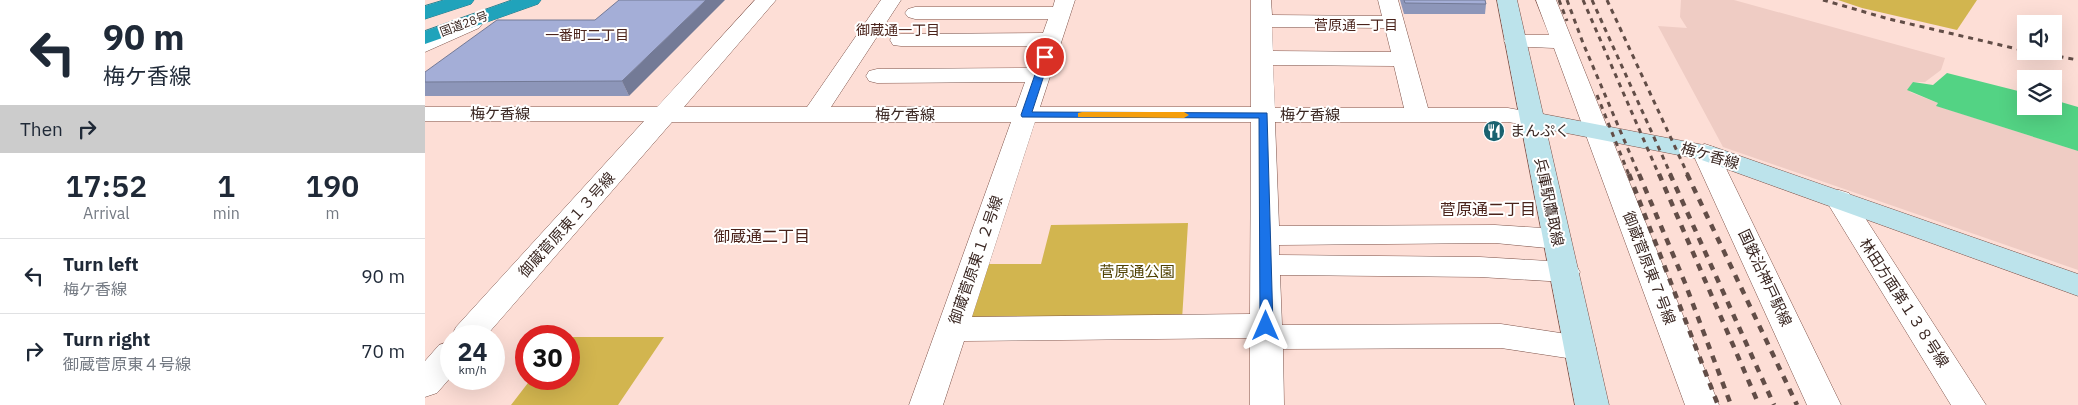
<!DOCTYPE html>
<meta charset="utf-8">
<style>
:root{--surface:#fff;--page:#f2f2f3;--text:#1f2937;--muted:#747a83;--line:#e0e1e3}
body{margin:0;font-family:"IBM Plex Sans","Noto Sans JP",sans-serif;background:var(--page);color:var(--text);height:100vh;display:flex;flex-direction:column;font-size:19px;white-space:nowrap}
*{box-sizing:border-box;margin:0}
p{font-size:16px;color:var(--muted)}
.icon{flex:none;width:28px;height:28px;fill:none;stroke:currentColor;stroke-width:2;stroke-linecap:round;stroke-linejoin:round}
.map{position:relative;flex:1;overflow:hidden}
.drawer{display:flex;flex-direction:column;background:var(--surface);width:425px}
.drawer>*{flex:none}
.top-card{background:#fff;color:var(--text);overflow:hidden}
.tools{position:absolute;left:1592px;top:15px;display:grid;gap:10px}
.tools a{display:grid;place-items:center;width:45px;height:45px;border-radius:0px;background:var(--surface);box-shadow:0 5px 20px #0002;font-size:25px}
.speed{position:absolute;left:15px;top:325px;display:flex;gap:10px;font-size:25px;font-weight:700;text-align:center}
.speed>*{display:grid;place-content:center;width:65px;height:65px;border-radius:50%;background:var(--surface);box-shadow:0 5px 20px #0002;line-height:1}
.speed small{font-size:12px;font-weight:400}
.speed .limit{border:8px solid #d22;background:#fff;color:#111}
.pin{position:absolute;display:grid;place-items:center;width:42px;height:42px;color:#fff;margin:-21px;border:2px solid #fff;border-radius:50%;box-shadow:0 1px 5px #0007}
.me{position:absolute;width:55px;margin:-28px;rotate:0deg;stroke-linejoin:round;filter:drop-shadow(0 0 4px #0008)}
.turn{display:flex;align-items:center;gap:18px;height:105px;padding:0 20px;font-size:22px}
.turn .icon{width:65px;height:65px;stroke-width:2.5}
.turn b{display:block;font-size:35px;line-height:42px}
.then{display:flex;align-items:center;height:48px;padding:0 20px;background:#0003;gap:10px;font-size:19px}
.eta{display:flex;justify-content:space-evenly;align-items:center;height:85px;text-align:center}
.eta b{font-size:30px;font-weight:600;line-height:35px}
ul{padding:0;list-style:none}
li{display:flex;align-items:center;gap:15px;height:75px;padding:0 20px;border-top:1px solid var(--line)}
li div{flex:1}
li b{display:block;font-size:19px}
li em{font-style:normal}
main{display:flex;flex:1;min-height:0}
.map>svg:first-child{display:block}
</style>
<main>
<section class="drawer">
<div class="top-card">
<div class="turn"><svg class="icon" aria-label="left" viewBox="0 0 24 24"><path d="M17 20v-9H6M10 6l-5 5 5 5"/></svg><div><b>90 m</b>梅ケ香線</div></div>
<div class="then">Then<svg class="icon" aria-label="right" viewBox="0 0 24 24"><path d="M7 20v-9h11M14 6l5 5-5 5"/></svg></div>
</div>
<div class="eta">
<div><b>17:52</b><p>Arrival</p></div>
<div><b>1</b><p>min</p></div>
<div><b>190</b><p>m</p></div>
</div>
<ul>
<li><svg class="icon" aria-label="left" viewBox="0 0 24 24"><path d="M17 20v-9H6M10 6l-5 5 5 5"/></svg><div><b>Turn left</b><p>梅ケ香線</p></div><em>90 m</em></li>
<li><svg class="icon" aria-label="right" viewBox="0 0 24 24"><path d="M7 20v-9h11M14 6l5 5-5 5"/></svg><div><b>Turn right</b><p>御蔵菅原東４号線</p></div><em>70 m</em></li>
</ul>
</section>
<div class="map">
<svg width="1653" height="405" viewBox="0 0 1653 405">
<rect width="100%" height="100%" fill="#fdded6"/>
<polygon fill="#efccc4" points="1256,0 1309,0 1520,58 1516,70 1500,82 1488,82 1485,92 1513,103 1512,106 1653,151 1653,270 1298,147 1233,26 1262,28 1255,17"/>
<g fill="#d2b54f">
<polygon points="1413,0 1552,0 1532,30 1437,8"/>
<polygon points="763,223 757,320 540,322 558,264 616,264 626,225"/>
<polygon points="144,337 239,337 193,405 86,405 106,379 144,379"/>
</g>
<polygon fill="#53d384" points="1522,73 1601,93 1601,106 1629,106 1629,100 1653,107 1653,151 1511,106 1513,103 1482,90 1488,82 1508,85"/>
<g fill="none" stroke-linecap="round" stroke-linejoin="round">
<g stroke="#7d5249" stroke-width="1">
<g id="street">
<path d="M330 0H351L259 107H382L456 0H476L406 107H591L600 82 452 83 444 81 441 76 444 71 452 69 605 68 614 46H476L468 45 465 40 468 35 476 34 618 33 623 19H490L483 17 480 13 483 9 490 7H628L630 0H650L615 107H826V0H846L847 15 957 16 953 0H973L1003 108H1083L1116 114 1119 119 1116 124 1107 126 1083 122H850L854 226 1070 225 1132 229 1142 232 1146 239 1142 246 1132 249 1070 243 854 245V255L1055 257 1140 262 1151 265 1155 272 1151 279 1140 282 1055 277 855 275 857 325 1076 324 1155 336 1167 339 1171 348 1167 357 1155 360 1076 348 858 349 859 405H825V338L539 341 518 405H484L586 122H247L61 336 26 337 31 327 219 121H0V107H232ZM847 27 960 28 966 52 848 51ZM848 65 969 66 979 108H850ZM610 122H826L825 314 547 317Z"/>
<polygon points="1111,0 1131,0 1294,405 1260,405 1129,48 1082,46 1079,41 1082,36 1090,35 1124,35"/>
<polygon points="47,18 54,20 57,24 54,28 0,52 0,37"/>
<polygon points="1280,144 1289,147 1293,152 1416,405 1382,405 1267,152 1271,147"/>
<polygon points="1414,190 1424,193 1561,405 1526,405 1400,199 1404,193"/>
<polygon points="26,341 26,377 12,393 0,397 0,361 14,345"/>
</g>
</g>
<g stroke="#7d5249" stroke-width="1">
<polygon id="secondary" points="1072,0 1092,0 1118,114 1289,147 1653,274 1653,296 1274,159 1121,129 1184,405 1150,405"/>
</g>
<g stroke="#297885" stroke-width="1">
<g id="highway">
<polygon points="19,0 49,0 46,4 0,19 0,6"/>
<polygon points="87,0 116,0 113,4 0,44 0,31"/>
</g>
</g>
<use href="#street" fill="#fff" fill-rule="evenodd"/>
<use href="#secondary" fill="#bce3eb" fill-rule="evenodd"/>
<use href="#highway" fill="#20a3bb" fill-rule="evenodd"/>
<g stroke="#624d47" stroke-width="3" stroke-dasharray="5 5" stroke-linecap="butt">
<polyline points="1134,0 1142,21"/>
<polyline points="1142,0 1158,43 1214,175"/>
<polyline points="1158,0 1234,175"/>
<polyline points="1167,0 1246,175"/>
<polyline points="1182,0 1263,175"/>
<polyline points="1398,0 1464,19 1601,51"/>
<polyline points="1604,51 1653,60"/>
<polyline points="1172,95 1204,175"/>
</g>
<g stroke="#624d47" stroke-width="4.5" stroke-dasharray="7 7" stroke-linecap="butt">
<polyline points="1204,174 1293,405"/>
<polyline points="1214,174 1260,283 1306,405"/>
<polyline points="1234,174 1334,405"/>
<polyline points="1245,174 1349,405"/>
<polyline points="1262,174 1372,405"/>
</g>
</g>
<g fill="#8d96b9">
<polygon points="975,0 1060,0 1061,4 1060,14 979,14"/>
<polygon points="170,20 204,96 0,96 0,82"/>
</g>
<polygon fill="#737a96" points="281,0 300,0 204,96 197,81"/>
<g fill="#a4aed7" stroke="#737a96">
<polygon points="194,0 281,0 197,81 0,82 0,72 72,20 170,20"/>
<polygon points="979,0 1060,0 1061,4 980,3"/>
</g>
<polygon fill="#1a73e8" stroke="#114b97" points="620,54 625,57 607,112 842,113 848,326 846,330 837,330 835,326 834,118 597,117 596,115 616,57"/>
<polygon fill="#f59e0b" points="657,112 759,112 764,115 759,118 653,117 653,113"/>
<defs>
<g id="restaurant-disc" transform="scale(1.125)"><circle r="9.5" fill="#196270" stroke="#fff"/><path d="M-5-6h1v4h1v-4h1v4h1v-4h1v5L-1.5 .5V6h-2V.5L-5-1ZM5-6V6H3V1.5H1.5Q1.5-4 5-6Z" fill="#fff"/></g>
</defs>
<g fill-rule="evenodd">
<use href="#restaurant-disc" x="1069" y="131"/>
</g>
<g text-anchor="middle" stroke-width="4" stroke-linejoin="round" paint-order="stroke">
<g font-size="12" fill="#3a2722" stroke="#fff">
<text transform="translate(39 24) rotate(-20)" y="4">国道28号</text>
</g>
<g font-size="14" fill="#4a231b" stroke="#fff">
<text x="931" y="30">菅原通一丁目</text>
<text x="473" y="35">御蔵通一丁目</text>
<text x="162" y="40">一番町二丁目</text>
</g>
<g font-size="15" fill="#3a2722" stroke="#fff">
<text x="75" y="119">梅ケ香線</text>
<text x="480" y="120">梅ケ香線</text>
<text x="885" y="120">梅ケ香線</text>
<text transform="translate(1285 156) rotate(16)" y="5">梅ケ香線</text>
<text transform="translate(1124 202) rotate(78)" y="5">兵庫駅鷹取線</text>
<text transform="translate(142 225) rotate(-48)" y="5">御蔵菅原東１３号線</text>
<text transform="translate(551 260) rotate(-71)" y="5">御蔵菅原東１２号線</text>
<text transform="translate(1224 268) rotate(69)" y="5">御蔵菅原東７号線</text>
<text transform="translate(1340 278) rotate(65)" y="5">国鉄沿神戸駅線</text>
<text transform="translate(1479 303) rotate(57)" y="5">林田方面第１３８号線</text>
</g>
<g font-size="15" fill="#3a2722" stroke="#fff" text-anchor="start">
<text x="1085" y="136">まんぷく</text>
</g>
<g font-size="15" fill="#504103" stroke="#fff">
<text x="712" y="277">菅原通公園</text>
</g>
<g font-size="16" fill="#4a231b" stroke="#fff">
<text x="1063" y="215">菅原通二丁目</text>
<text x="337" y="242">御蔵通二丁目</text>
</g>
</g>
</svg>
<div class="tools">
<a><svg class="icon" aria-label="sound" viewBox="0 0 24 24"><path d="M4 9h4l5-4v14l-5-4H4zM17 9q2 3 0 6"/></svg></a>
<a><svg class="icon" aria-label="layers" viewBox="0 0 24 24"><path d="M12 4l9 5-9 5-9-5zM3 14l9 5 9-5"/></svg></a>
</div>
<div class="speed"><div>24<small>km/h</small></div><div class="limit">30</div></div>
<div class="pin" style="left:620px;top:57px;background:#d93025"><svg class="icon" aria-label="arrive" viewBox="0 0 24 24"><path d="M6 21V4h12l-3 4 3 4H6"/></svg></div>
<svg class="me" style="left:841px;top:326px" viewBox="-20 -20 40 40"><path d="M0-17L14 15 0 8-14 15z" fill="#1a73e8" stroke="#fff" stroke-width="4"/></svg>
</div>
</main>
